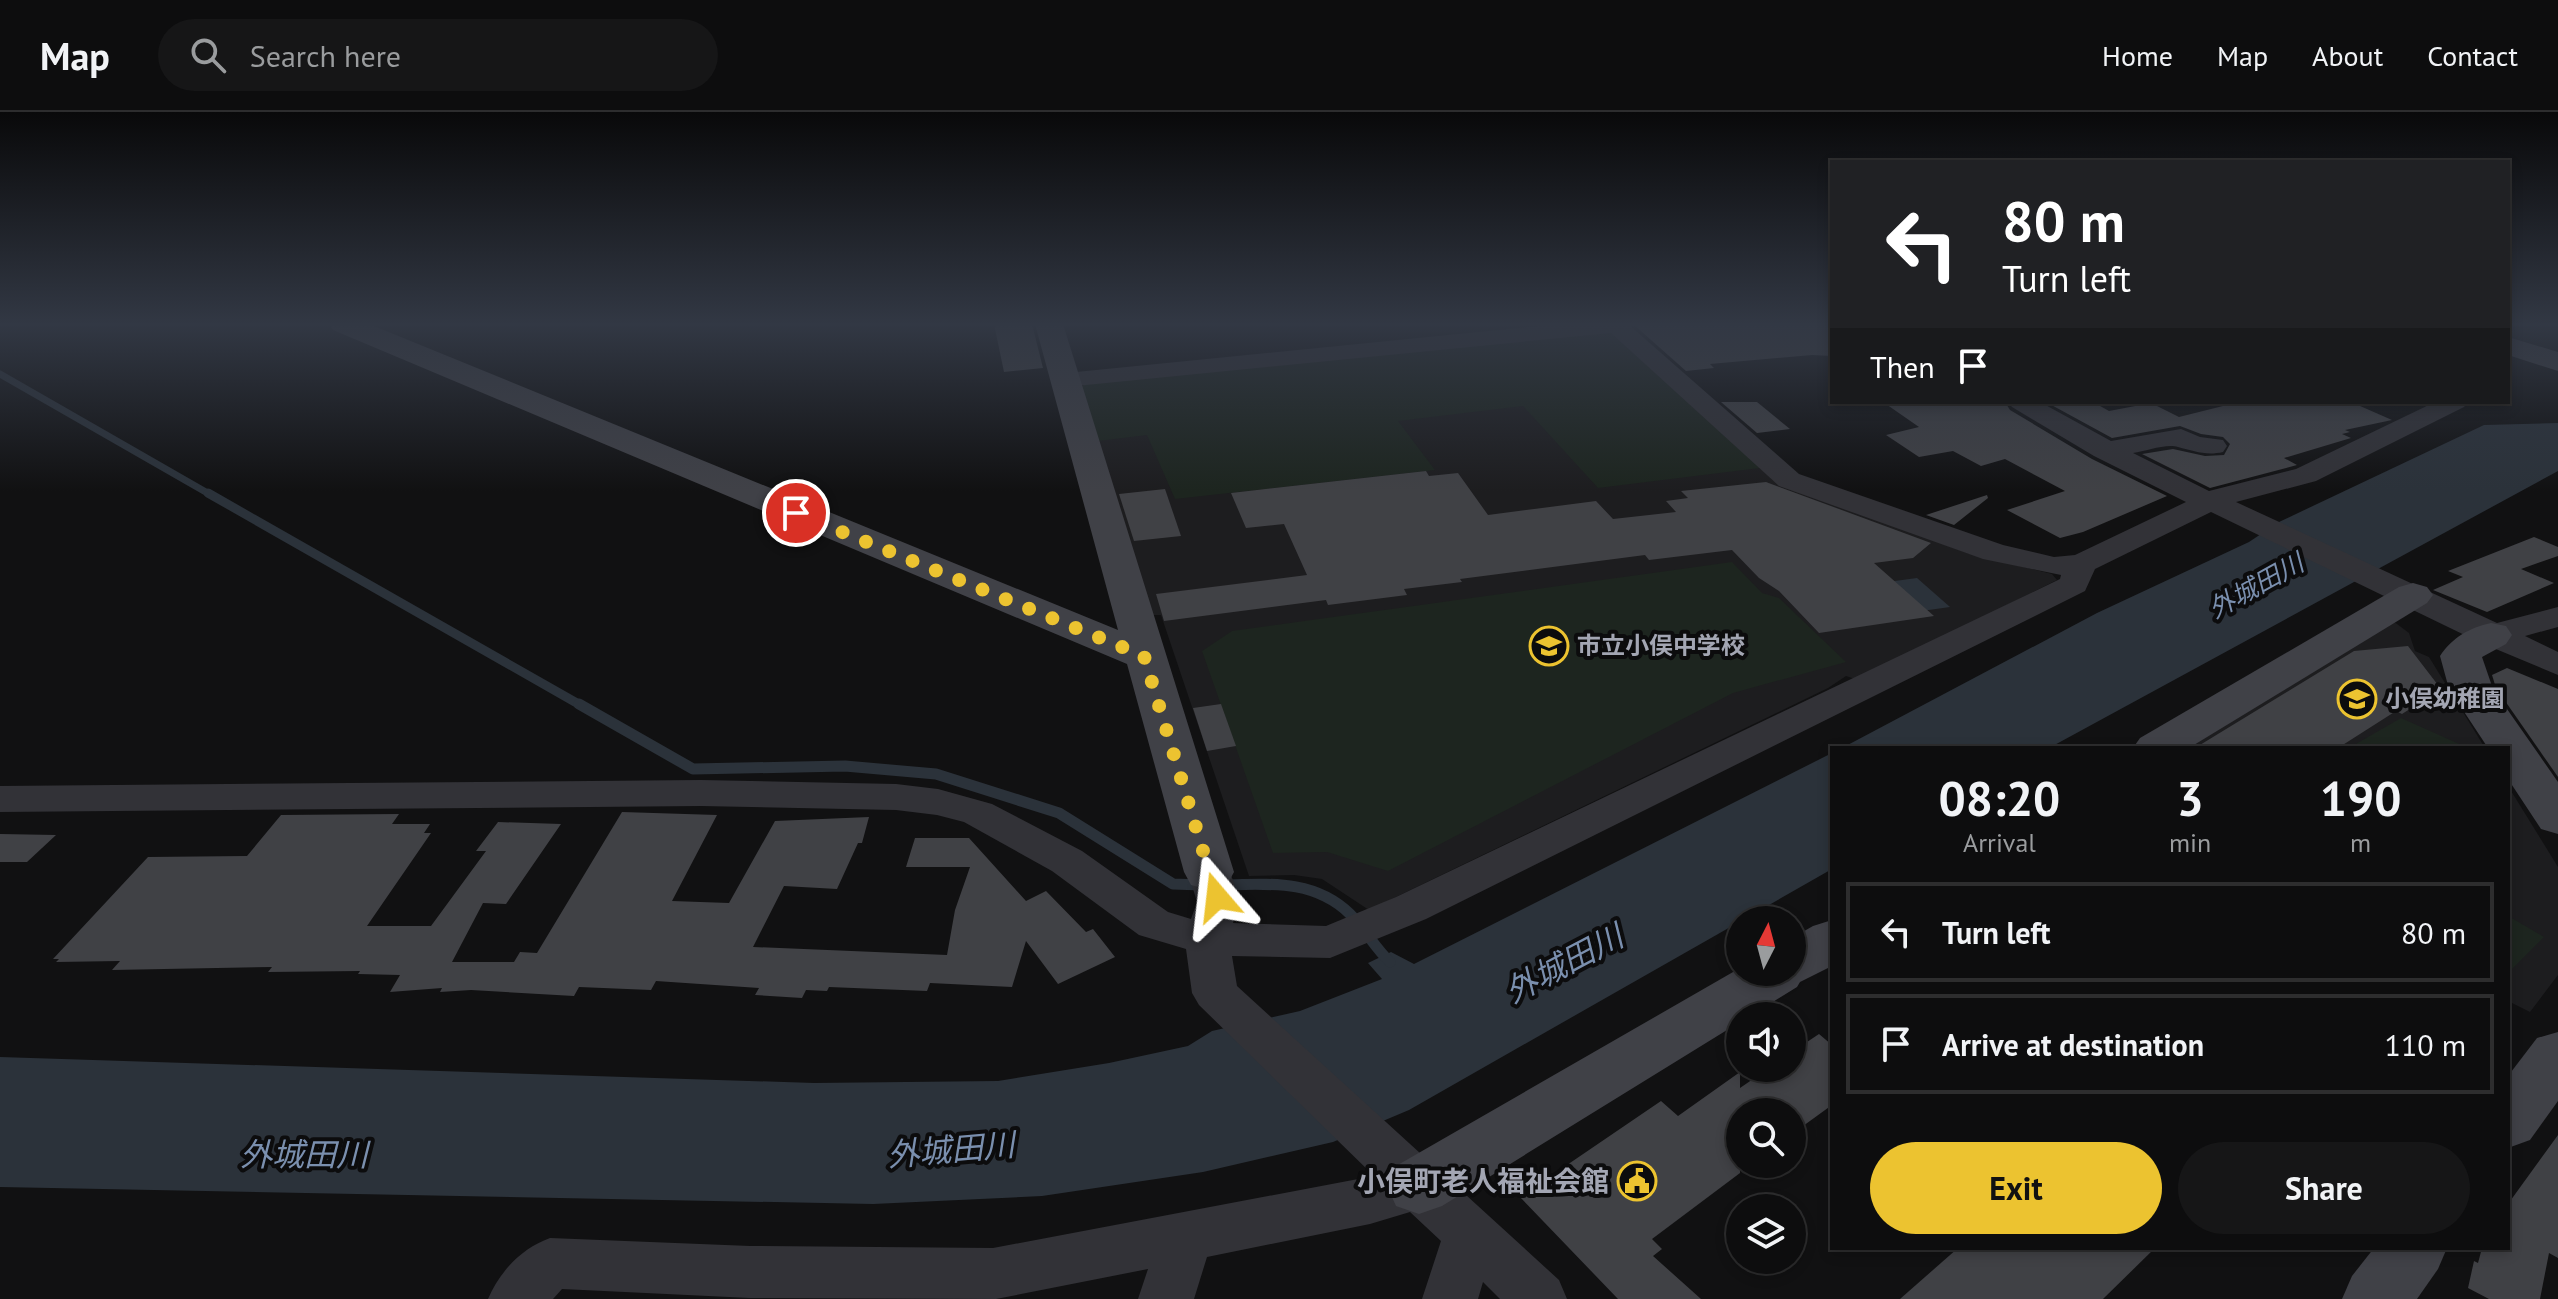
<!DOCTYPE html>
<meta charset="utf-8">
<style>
:root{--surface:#0d0d0e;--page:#161617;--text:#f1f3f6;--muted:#9a9c9e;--line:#2d2d2e;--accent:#ecc330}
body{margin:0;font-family:"PT Sans","Noto Sans JP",sans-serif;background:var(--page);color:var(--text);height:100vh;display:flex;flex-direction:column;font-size:30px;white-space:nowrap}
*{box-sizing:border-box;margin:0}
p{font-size:26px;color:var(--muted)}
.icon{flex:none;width:44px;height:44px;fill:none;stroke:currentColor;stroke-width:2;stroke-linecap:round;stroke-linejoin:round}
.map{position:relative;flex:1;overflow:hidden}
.drawer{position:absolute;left:1830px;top:634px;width:680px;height:504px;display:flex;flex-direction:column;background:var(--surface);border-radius:0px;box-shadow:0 4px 12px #0003,0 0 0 2px var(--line)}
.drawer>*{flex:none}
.guide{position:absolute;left:1830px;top:48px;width:680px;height:244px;border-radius:0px;box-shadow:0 4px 12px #0003,0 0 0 2px var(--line);background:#202124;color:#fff;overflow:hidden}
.needle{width:52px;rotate:6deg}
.fabs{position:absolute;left:1726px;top:794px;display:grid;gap:16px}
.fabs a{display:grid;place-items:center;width:80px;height:80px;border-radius:50%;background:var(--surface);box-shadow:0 4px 12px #0003,0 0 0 2px var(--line);font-size:40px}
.pin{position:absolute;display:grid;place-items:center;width:68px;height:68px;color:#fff;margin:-34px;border:4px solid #fff;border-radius:50%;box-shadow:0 2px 8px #0007}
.me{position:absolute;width:88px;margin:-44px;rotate:343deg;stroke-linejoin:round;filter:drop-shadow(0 0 6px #0008)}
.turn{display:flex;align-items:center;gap:28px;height:168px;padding:0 40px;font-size:36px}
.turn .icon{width:104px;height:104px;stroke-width:2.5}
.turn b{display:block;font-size:56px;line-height:68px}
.then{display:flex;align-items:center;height:76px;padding:0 40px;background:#0003;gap:16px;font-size:30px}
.eta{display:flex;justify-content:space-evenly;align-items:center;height:136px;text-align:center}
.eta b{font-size:48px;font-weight:700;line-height:56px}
.primary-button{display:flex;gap:16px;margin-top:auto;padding:16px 40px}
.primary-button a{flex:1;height:92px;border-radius:48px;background:var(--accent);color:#111;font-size:32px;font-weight:700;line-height:92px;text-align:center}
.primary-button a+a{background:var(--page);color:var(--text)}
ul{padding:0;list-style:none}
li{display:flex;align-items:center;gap:24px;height:100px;margin:0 16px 12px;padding:0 24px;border:4px solid var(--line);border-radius:0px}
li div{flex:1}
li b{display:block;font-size:30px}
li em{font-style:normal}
header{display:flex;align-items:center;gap:48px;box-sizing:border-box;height:112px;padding:0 40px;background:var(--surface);border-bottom:2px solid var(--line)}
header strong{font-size:38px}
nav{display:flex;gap:44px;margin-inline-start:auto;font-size:28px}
.search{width:560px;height:72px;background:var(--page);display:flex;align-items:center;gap:20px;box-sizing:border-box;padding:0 28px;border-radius:44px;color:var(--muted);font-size:30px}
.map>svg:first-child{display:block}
</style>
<header>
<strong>Map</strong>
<div class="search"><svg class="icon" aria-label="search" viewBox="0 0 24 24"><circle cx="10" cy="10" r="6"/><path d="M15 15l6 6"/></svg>Search here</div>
<nav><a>Home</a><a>Map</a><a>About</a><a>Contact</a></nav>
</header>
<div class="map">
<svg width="2558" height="1187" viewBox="0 0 2558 1187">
<rect width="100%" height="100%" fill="#111112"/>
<g fill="#1d1d1f">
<polygon points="1608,218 1774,369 1967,441 2052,462 2057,468 1858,568 1846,564 1828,576 1369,798 1322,767 1294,763 1249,764 1161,503 1152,503 1081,275"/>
<polygon points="2393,509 2409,521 2415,539 2429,545 2485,636 2196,636 2186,630"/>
<polygon points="2508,674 2558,755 2558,863 2530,900 2508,889"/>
</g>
<g fill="#1d251f">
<polygon points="1608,218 1760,356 1598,376 1523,294 1398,309 1435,358 1175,387 1147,323 1098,329 1081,275 1086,271"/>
<polygon points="1732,450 1762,481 1779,486 1846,550 1733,581 1388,759 1327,740 1273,741 1202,539 1232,519"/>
<polygon points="2401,606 2466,635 2467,636 2349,636"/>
<polygon points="2508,804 2544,825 2508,861"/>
</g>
<g fill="#2b323a">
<polygon points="2558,311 2558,359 2049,636 1842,636 2097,501 2249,430 2279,410 2484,313"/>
<polygon points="1917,466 1950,495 1858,508 1828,478"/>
<polygon points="1832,641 1832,757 1409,998 1333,1030 1203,1060 1042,1084 873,1092 0,1075 0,945 814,971 998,969 1109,951 1188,934 1212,919 1300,899 1382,867 1368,851 1391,840 1414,852"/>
</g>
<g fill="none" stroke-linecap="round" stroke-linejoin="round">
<polyline stroke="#2b323a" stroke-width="7" points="0,262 211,383"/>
<polyline stroke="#2b323a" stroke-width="9" points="208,381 582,594"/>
<g stroke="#2b323a" stroke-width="11">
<polyline points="579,592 693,657 845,654 936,662 1059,701 1173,772 1202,773"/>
<path d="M1222 773C1269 772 1314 767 1350 802 1365 817 1375 836 1390 850"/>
</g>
</g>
<g fill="#404145">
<polygon points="994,212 1032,212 1043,256 1004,260"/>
<polygon points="1633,212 1832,212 1832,244 1812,243 1710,252 1714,256 1686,259"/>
<polygon points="1721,290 1757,290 1790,317 1757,321"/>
<polygon points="1883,290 2005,290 2010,298 2092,347 2167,384 2083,420 2060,426 2007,398 2065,379 2005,347 1981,354 1953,339 1919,345 1886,323 1919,315"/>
<polygon points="2046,290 2093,290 2109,299 2151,291 2179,305 2239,290 2351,290 2392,308 2345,318 2350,320 2342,322 2351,326 2284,346 2297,353 2210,376 2142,342 2173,337 2205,344 2224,343 2230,332 2223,325 2201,322 2180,314 2112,326"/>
<polygon points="1426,359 1429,364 1458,361 1488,403 1596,389 1613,407 1676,400 1666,389 1688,386 1681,379 1766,370 1931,431 1913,446 1874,451 1934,504 1819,521 1779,479 1759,466 1732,438 1649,448 1645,443 1460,467 1462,470 1404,477 1407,483 1328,493 1326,488 1164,509 1156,482 1307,463 1284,412 1246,416 1231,381"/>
<polygon points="1165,377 1181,424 1134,429 1119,382"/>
<polygon points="1987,383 1988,386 1954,413 1926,403"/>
<polygon points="2534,425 2558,435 2558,444 2521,457 2554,471 2487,500 2433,478 2463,465 2448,459"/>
<polygon points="2408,534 2441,577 2402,602 2396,599 2338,636 2195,636 2354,539"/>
<polygon points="2507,556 2558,577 2558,665 2496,576 2492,563"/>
<polygon points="1221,592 1236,634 1207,639 1193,596"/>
<polygon points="622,700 717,703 672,789 729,791 775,709 869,705 862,731 858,731 837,777 784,774 753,835 947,843 955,798 970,755 906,755 915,726 969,726 1026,789 1046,779 1086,820 1093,817 1115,845 1058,872 1026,829 1012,875 930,871 927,879 829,875 827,879 806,878 802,886 755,883 759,876 656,869 651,878 579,875 574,884 471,878 440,880 442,876 390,880 400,863 358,862 360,859 268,860 272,855 112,858 120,849 56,850 59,847 53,847 148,745 247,744 281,703 399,702 392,712 430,712 424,721 431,721 367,814 431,814 486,739 476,739 498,710 561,712 506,792 483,791 452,850 514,850 520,840 537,841"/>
<polygon points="0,722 56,723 27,750 0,750"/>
<polygon points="1819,922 1832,933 1832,993 1792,1022 1792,1000 1740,1000 1740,1061 1652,1127 1662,1137 1653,1144 1701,1187 1618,1187 1520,1085 1661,989 1678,1004 1740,960 1740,976 1769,956 1792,956 1792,940"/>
<polygon points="2558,1023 2558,1146 2549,1141 2540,1187 2489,1187 2468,1176 2474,1149 2478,1151 2482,1136 2508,1136 2508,1092"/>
<polygon points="1958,1136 2155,1136 2103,1187 1900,1187"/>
</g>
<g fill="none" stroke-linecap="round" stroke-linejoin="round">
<path fill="#323237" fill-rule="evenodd" d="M1560 212H1628L1799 362 2003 433 2054 445 2075 443 2186 390 2094 344 2012 295 2008 290H2040L2111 329 2181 317 2200 325 2223 328 2227 334 2223 340C2206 344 2194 339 2178 335 2167 331 2146 339 2133 341L2209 379 2296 357 2435 290H2468L2464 295 2316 369 2236 390 2497 511 2558 495V515L2525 524 2558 540V563L2479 530 2211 400 2095 457 2085 479 1426 807 1330 846 1232 844 1237 874 1559 1168 1567 1187H1500L1483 1170 1478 1187H1422L1441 1129 1410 1100 1370 1112 1207 1145 1194 1187H1138L1148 1157 996 1187 750 1186 562 1177 553 1187H488C500 1159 522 1136 550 1126L750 1134 993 1136 1374 1064 1199 893 1192 881 1186 837 1139 823 1052 759 964 710 937 703 896 698 701 694 0 700V674L701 668 896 672 938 677 992 692 1082 739 1168 800 1191 807 1197 790 1188 760 1194 750 1209 745 1224 750C1237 772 1240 787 1233 811L1326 814 1396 785 2060 467 2061 463 1983 447 1779 374 1611 221 1066 275 1057 273 1054 268 1057 263 1066 261Z"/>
<g fill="#404147" fill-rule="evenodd">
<polygon points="329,212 369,212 1118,518 1035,212 1063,212 1234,760 1227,773 1209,778 1191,773 1184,760 1127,552 333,218"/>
<polygon points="2508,225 2558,240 2558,259 2508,243"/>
<polygon points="2413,471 2427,475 2433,483 2427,491 2189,636 2133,636 2140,626 2399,475"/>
<path d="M2491 511 2506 514 2512 523 2506 532 2482 545 2493 577 2558 670V722L2541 717 2508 667V636H2488L2449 577 2440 544C2453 525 2469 516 2491 511Z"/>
<polygon points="1832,808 1832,854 1800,870 1797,875 1750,904 1740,904 1740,910 1442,1094 1419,1102 1396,1094 1387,1074 1396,1054 1740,856 1740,860 1792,860 1792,826 1813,814"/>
<polygon points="2558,920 2558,989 2530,1028 2508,1036 2508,964 2537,926"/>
<polygon points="2374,1136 2447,1136 2438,1157 2417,1187 2342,1187 2352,1164"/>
</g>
</g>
<linearGradient id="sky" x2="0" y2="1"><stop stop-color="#09090a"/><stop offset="0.56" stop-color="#323844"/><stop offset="1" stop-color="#323844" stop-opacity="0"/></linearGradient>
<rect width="2558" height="379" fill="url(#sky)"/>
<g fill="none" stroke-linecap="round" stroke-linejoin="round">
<polyline stroke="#ecc330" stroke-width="14" stroke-dasharray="0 25.2" points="796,401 1144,544 1217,785"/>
</g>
<defs>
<g id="school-ring" transform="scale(2)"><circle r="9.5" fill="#0c0c0d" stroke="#ecc330" stroke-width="1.5"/><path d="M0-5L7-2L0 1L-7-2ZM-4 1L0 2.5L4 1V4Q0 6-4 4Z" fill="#ecc330"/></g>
<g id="civic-ring" transform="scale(2)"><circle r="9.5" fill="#0c0c0d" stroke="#ecc330" stroke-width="1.5"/><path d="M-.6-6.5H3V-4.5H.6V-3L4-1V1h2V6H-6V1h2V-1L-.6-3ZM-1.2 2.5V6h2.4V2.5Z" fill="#ecc330"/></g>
</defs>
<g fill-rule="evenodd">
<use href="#school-ring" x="1549" y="534"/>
<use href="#school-ring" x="2357" y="587"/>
<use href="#civic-ring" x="1637" y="1069"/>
</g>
<g text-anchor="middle" stroke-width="8" stroke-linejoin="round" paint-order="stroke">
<g font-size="24" font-weight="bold" fill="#a3a6b3" stroke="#0c0c0d" text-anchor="start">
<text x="1577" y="542">市立小俣中学校</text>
<text x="2385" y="595">小俣幼稚園</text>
</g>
<g font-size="26" font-style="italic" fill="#7a8fae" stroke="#0c0c0d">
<text transform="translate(2256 474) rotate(-29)" y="9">外城田川</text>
</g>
<g font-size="28" font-weight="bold" fill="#a3a6b3" stroke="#0c0c0d" text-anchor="end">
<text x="1609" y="1079">小俣町老人福祉会館</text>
</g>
<g font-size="32" font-style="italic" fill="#7a8fae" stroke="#0c0c0d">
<text transform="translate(1564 852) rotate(-28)" y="11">外城田川</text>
<text transform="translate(951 1038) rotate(-5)" y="11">外城田川</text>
<text x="304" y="1054">外城田川</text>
</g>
</g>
</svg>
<div class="fabs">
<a><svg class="needle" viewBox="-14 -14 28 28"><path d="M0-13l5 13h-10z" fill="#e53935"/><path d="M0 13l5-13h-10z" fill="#9a9c9e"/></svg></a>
<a><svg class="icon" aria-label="sound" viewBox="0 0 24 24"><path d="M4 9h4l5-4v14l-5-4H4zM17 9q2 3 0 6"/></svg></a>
<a><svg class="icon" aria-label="search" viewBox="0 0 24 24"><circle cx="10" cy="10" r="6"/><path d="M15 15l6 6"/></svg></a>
<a><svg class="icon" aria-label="layers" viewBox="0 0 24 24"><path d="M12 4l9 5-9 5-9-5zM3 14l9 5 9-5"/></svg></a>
</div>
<div class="pin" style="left:796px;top:401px;background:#d93025"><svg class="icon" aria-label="arrive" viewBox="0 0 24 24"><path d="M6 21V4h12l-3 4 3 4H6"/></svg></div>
<svg class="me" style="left:1217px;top:785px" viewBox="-20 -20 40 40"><path d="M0-17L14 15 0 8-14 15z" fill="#ecc330" stroke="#fff" stroke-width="4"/></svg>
<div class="guide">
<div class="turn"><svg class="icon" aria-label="left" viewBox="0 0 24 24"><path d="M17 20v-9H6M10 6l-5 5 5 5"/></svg><div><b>80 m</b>Turn left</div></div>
<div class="then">Then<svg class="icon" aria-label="arrive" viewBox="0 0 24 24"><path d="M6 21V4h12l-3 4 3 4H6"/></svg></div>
</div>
<section class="drawer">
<div class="eta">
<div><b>08:20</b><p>Arrival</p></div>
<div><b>3</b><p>min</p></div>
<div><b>190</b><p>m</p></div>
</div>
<ul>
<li><svg class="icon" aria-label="left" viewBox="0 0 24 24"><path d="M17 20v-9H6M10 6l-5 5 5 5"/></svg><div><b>Turn left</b></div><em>80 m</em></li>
<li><svg class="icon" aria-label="arrive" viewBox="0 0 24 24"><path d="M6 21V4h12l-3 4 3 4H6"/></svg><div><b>Arrive at destination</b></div><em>110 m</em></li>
</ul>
<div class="primary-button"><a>Exit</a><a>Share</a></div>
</section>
</div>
